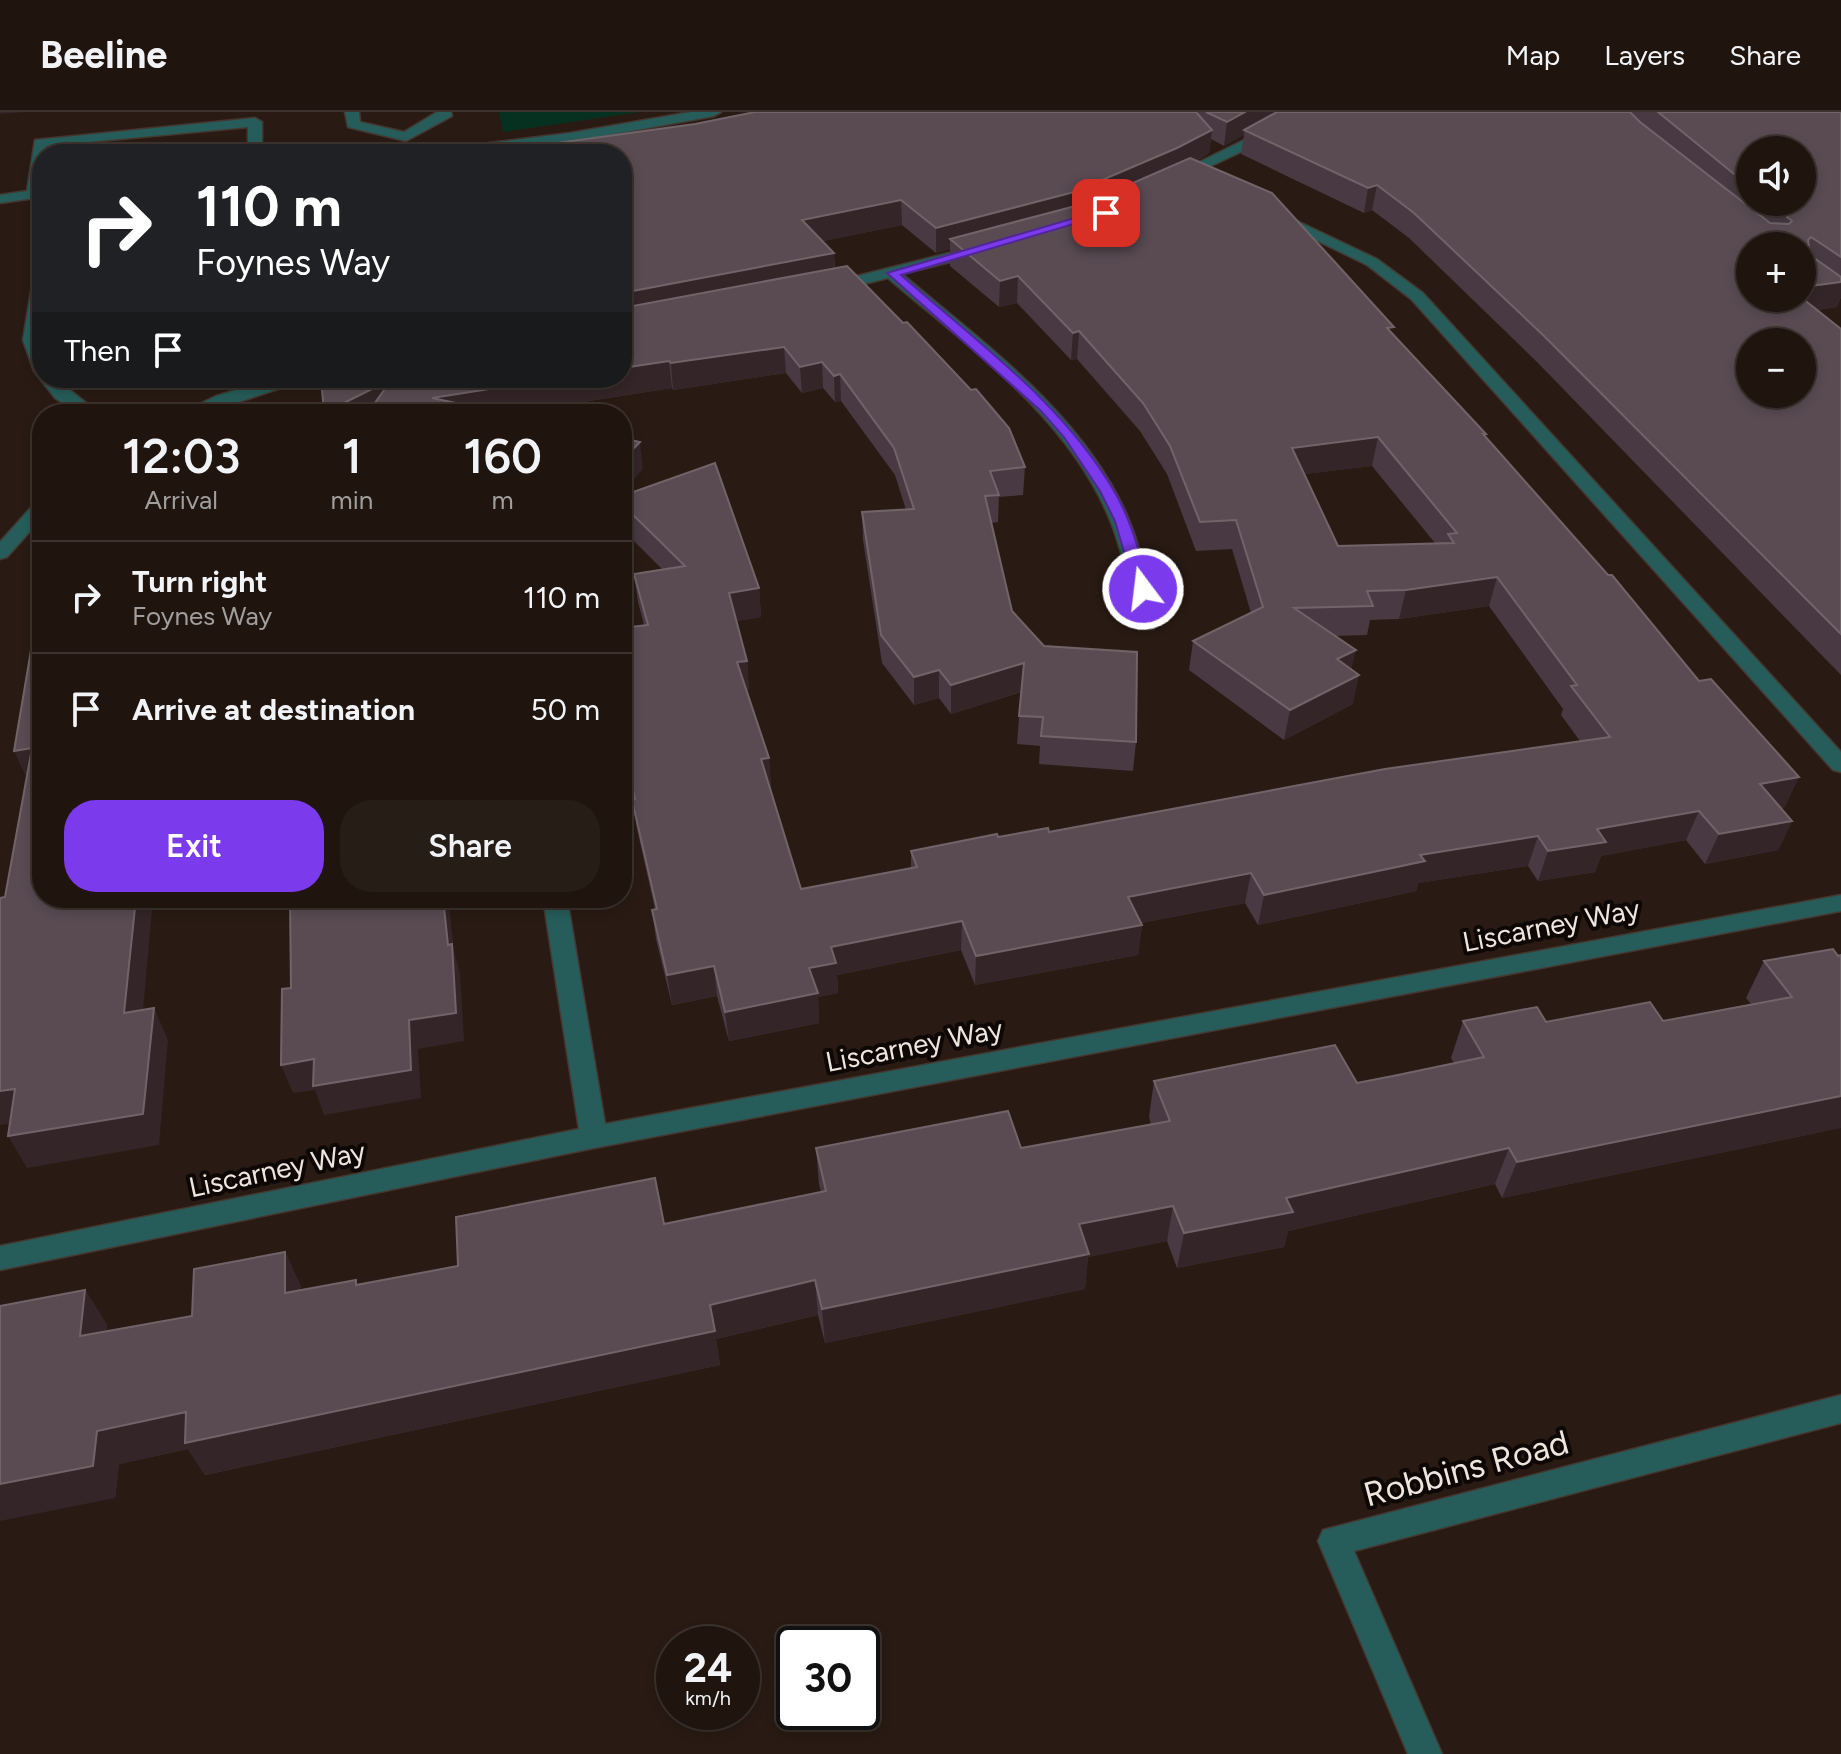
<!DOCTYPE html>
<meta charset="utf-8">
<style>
:root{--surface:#1f140e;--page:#271d17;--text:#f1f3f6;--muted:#a19e9e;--line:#3c332e;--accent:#7c3aed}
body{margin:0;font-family:Figtree,sans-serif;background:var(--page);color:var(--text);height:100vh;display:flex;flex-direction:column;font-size:30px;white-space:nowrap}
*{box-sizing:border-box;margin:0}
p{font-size:26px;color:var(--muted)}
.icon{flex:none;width:44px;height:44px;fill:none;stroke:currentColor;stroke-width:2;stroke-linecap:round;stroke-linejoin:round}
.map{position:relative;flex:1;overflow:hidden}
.panel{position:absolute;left:32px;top:292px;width:600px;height:504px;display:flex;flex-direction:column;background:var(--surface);border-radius:32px;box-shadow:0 4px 12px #0003,0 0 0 2px var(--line)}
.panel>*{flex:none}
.banner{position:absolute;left:32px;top:32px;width:600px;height:244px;border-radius:32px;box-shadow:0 4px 12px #0003,0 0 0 2px var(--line);background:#202124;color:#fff;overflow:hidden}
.controls{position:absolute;left:1736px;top:24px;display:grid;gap:16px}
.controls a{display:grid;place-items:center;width:80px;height:80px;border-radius:50%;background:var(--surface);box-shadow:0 4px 12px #0003,0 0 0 2px var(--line);font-size:40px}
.speed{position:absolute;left:656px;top:1514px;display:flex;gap:16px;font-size:40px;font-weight:700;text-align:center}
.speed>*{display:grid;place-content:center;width:104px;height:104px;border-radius:50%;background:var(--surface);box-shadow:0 4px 12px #0003,0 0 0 2px var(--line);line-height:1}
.speed small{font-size:20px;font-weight:400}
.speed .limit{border:4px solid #111;border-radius:12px;background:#fff;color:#111}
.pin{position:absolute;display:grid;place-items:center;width:68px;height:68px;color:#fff;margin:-34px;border-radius:16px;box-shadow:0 4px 12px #0006}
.me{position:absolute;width:88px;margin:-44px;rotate:345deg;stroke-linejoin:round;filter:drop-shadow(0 0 6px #0008)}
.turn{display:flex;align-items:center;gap:28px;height:168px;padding:0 32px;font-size:36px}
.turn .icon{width:104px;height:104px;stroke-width:2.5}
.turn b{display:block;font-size:56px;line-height:68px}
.then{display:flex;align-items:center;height:76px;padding:0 32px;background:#0003;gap:16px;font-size:30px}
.eta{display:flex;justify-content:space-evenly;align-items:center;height:136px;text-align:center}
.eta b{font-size:48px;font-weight:600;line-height:56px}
.action{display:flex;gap:16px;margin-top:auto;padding:16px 32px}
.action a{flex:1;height:92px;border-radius:32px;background:var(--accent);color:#fff;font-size:32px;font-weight:600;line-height:92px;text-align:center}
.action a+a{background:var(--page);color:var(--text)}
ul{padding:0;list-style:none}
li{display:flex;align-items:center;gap:24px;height:112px;padding:0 32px;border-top:2px solid var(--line)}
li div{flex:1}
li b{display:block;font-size:30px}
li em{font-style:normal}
header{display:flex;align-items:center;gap:48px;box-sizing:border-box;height:112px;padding:0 40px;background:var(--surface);border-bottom:2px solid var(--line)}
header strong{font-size:38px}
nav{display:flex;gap:44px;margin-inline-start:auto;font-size:28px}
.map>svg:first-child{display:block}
</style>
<header>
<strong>Beeline</strong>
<nav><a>Map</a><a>Layers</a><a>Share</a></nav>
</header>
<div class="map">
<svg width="1841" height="1642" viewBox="0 0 1841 1642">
<rect width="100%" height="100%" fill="#291b13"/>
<polygon fill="#063121" points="499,0 640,0 503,20"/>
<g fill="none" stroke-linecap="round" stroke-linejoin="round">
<g stroke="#453730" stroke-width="3">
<g id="minor">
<polygon points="345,0 359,0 360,10 404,20 437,0 451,0 452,4 406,29 348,15"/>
<path d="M691 0H721L714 4C619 21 522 42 425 42L432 38 570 21Z"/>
<polygon points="1293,0 1309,0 1258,32 1181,68 1171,68 1169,65 1248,26"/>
<polygon points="255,6 262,10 262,42 248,42 248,15 46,34 46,42 42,42 42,85 0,91 0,83 27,79 35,28"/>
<polygon points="1274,98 1377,147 1423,181 1841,640 1841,660 1833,658 1411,187 1367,153 1269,105 1267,102"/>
<path d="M981 133 986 135V141L902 162C984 231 1081 301 1126 401 1142 437 1149 475 1156 513L1153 517H1139L1136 513C1129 475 1123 437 1107 401 1064 302 967 234 888 166L831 180 823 175 825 172Z"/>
<polygon points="42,156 39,228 42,266 55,266 100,302 79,302 55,286 34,259 23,228 34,161"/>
<polygon points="276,266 301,266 299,270 203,302 179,302 216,284"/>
<polygon points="42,389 42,406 7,445 0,447 0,430 35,391"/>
<polygon points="1841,783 1841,799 594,1036 0,1158 0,1134 579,1017 543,786 567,786 605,1012"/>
<polygon points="1841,1283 1841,1311 1354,1439 1442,1642 1408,1642 1318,1429 1323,1418"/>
</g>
</g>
<use href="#minor" fill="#265d5a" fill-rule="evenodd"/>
</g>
<g fill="#483942" fill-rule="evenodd">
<path d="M752 0H1841V185L1837 195 1817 198 1841 217V563L1537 250 1409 126 1372 98 1364 101 1241 42 1244 23 1224 34 1211 27 1209 41 1196 49 1392 222 1486 322 1485 325 1785 695 1781 696 1792 709 1778 738 1705 752 1686 728 1601 744 1595 760 1538 769 1528 754 1418 771 1416 779 1258 813 1245 791 1141 811 1142 813 1138 843 975 873 961 838 837 863 838 881 818 885 819 911 729 929 717 884 672 893 656 827 652 798 655 797 637 717 632 688 633 687 622 635V516L644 513 638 490 634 462 662 457 622 417V384L759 476 761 505 736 509 747 549 749 578H747L769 646 771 676H770L801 777 911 757V739L998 725 1049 720 1580 629 1561 603 1563 597 1489 494 1399 507 1370 508 1367 523 1335 524 1351 557 1353 592 1284 628 1189 558 1193 529 1251 501 1232 437 1196 439 1167 362 1140 319 1077 247 1071 248 1017 191 999 195 950 154V137L936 141 902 113 823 129 834 141 835 156 1025 355 1023 383 999 385 998 410 991 411 1012 499 1044 534 1136 630 1133 659 1039 652 1040 634 1017 632 1021 580 951 602 939 586 914 593 882 551 863 428 862 400 906 398 895 363 841 289 835 290 823 276 802 281 786 261 673 278 672 276 507 302H509H324L321 266H622L695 12ZM1750 38 1802 90H1750ZM1372 354 1435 431 1338 434 1304 362Z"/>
<polygon points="1833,837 1821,1020 1502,1086 1495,1072 1288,1119 1284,1135 1177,1156 1167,1129 1088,1145 1085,1177 825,1231 818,1203 716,1227 720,1253 205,1363 188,1337 119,1352 115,1386 85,1178 107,1213 106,1219 192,1204 285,1140 301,1175 301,1178 356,1168 358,1173 458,1154 821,1080 819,1072 816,1036 1021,1036 1151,1013 1149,1005 1154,969 1357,971 1454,951 1451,946 1463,909 1663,909 1751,892 1746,886 1764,849"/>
</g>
<g fill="#342528">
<polygon points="0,0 26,0 0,2"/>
<polygon points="1245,0 1286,0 1244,18 1244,23 1224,34 1227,10"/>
<polygon points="1212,18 1209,41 1175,60 1072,105 950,127 950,137 936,141 936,116"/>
<polygon points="1377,73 1372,98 1364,101 1368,76"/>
<polygon points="901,88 902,113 803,133 802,108"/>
<polygon points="834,141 835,166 622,207 622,181"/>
<polygon points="1018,164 1017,191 999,195 1000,169"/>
<polygon points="1841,170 1841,185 1837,195 1782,203 1802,186 1802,175"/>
<polygon points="1079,219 1077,247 1071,248 1073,221"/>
<polygon points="784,235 786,261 673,278 671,251"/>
<polygon points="669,249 672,276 505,302 432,286 560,266 622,266 622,256"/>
<polygon points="822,250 823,276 802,281 800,255"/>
<polygon points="840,262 841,289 835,290 834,264"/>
<polygon points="392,267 382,302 324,302 324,301"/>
<polygon points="1378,325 1372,354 1287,364 1292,336"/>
<polygon points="640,330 643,357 622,380 622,348"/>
<polygon points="1497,465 1489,494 1399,507 1406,478"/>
<polygon points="759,476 761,505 731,510 729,481"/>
<polygon points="1356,538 1349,567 1337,547"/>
<polygon points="747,549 749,578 740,579 737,550"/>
<polygon points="1024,551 1023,579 951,602 951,573"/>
<polygon points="939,558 939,586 914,593 914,565"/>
<polygon points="1359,563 1353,592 1284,628 1290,598"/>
<polygon points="32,636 29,671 14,639"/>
<polygon points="769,646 771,676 764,677 761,647"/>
<polygon points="1799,665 1785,695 1747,702 1760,672"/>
<polygon points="1699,699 1686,728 1601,744 1595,760 1538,769 1548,739 1597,717"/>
<polygon points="1792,709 1778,738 1705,752 1719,722"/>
<polygon points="1538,724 1528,754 1418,771 1416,779 1258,813 1264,783 1420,743"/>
<polygon points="1251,761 1245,791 1125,814 1128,785"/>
<polygon points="136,786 153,786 140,933 124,901"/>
<polygon points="443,786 448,786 454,839 460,861 464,929 418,937 421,986 324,1003 315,978 293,981 281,953 409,908 448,833"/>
<polygon points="962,809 961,838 837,863 838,881 818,885 819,911 729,929 725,900 831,835"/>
<polygon points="1142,813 1138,843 975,873 976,844"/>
<polygon points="714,854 717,884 672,893 667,863"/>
<polygon points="154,896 168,928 159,1033 27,1056 8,1024"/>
<polygon points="15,977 34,1008 0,1013 0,979"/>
<polygon points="1841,984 1841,1016 1502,1086 1517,1050"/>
<polygon points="1509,1036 1495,1072 1288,1119 1284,1135 1177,1156 1184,1121 1286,1086"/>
<polygon points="1173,1094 1167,1129 1088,1145 1085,1177 825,1231 822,1197 1079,1112"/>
<polygon points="285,1140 301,1175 301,1216 285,1181"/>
<polygon points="815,1168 818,1203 716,1227 720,1253 205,1363 188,1337 119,1352 115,1386 0,1409 0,1372 97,1319 710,1193"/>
<polygon points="85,1178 107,1213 102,1258 80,1224"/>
</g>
<g fill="#5a4b53" stroke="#716469" stroke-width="2" fill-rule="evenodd">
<polygon points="755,0 1196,0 1212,18 1177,36 1074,80 936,116 901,88 802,108 834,141 622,181 622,42 491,42 529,38 528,35 695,12"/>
<polygon points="1206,0 1245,0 1227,10"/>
<path d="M1277 0H1630L1640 10 1770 111 1789 112 1792 109 1769 90H1802V38H1750V75L1658 0H1841V145L1811 125 1808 128 1810 143 1841 165V170L1802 175V134H1750V186H1802L1841 217V522L1544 224 1414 101 1377 73 1368 76 1244 18ZM1750 230H1802V282H1750Z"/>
<path d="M1190 46 1272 81 1394 215 1387 216 1486 322H1483L1608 463H1612L1699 569 1711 567 1799 665 1760 672 1792 709 1719 722 1699 699 1597 717 1606 730 1548 739 1538 724 1420 743 1425 749 1264 783 1251 761 1128 785 1142 813 976 844 962 809 831 835 836 851 809 856 818 881 725 900 714 854 667 863 652 798 657 797 632 688 635 687 622 626V516L648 513 634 462 685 454 622 392V384L715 351 759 476 729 481 747 549 737 550 769 646 761 647 801 777 917 755 911 739 997 722 998 725 1048 716 1049 720 1385 657 1610 625 1571 574 1577 573 1497 465 1406 478 1367 479 1373 494 1294 496 1356 538 1337 547 1359 563 1290 598 1193 529 1263 495 1236 408 1200 410 1170 334 1143 291 1079 219 1073 221 1018 164 1000 169 950 127 1087 91ZM1378 325 1457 421 1448 422 1454 431 1338 434 1292 336Z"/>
<polygon points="847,154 903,211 907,210 971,278 976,277 1009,316 1025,355 990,359 999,383 985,384 1012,499 1044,534 1137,540 1136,630 1041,624 1043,605 1019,604 1024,551 951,573 939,558 914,565 881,523 862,400 914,397 894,336 840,262 834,264 822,250 800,255 784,235 671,251 669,249 622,256 622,196"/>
<polygon points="321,266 560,266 432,286 509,302 367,302 392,267 324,301"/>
<polygon points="622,326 640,330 622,348"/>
<polygon points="42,473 42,786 136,786 124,901 154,896 143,1002 8,1024 15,977 0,979 0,786 5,785 32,636 14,639"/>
<polygon points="290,786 443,786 448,833 452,832 456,901 409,908 411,958 313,974 314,947 281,953 282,877 291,876"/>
<polygon points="1833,837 1838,844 1841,843 1841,984 1517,1050 1509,1036 1286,1086 1293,1100 1184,1121 1173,1094 1079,1112 1089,1142 822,1197 815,1168 710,1193 715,1219 185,1331 186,1300 97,1319 93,1354 0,1372 0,1194 85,1178 80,1224 192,1204 194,1157 285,1140 285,1181 356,1168 356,1173 458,1154 456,1105 655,1066 664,1112 826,1079 816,1036 1008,999 1021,1036 1170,1009 1154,969 1335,933 1357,971 1393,964 1484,945 1463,909 1537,895 1546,910 1650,890 1663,909 1792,885 1764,849"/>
</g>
<path fill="#7c3aed" stroke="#51269a" stroke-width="2" d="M1102 98 1111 101 901 163C976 229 1063 291 1114 379 1132 409 1140 444 1150 477L1143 481 1135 477 1115 409 1100 379 1064 325 1041 299 887 161Z"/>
<g text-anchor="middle" stroke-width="8" stroke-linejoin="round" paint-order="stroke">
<g font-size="28" fill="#efe5df" stroke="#0d0705">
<text transform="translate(1551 813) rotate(-11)" y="10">Liscarney Way</text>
<text transform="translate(914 933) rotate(-11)" y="10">Liscarney Way</text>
<text transform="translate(277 1057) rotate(-12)" y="10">Liscarney Way</text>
</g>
<g font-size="34" fill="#efe5df" stroke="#0d0705">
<text transform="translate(1466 1356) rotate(-15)" y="12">Robbins Road</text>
</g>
</g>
</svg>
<div class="controls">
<a><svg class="icon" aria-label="sound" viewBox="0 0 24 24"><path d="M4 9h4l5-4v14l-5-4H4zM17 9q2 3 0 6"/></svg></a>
<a>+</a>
<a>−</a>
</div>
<div class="speed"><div>24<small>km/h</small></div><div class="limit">30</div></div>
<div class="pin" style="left:1106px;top:101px;background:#d93025"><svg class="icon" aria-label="arrive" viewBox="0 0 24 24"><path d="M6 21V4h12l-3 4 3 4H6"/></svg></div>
<svg class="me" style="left:1143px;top:477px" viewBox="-20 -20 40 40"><circle r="17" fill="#7c3aed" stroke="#fff" stroke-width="3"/><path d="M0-11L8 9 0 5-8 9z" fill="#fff"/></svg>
<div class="banner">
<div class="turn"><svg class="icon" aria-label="right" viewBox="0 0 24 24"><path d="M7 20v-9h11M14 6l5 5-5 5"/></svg><div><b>110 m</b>Foynes Way</div></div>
<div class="then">Then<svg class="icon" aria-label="arrive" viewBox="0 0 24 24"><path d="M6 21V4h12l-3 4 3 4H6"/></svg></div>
</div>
<section class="panel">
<div class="eta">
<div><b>12:03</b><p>Arrival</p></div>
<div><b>1</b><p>min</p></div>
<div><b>160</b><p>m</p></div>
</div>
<ul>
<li><svg class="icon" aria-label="right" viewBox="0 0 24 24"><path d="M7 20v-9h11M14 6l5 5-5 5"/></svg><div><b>Turn right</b><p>Foynes Way</p></div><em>110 m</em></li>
<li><svg class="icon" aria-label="arrive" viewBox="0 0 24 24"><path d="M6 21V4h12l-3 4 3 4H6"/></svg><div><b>Arrive at destination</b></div><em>50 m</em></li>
</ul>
<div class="action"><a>Exit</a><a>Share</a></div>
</section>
</div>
